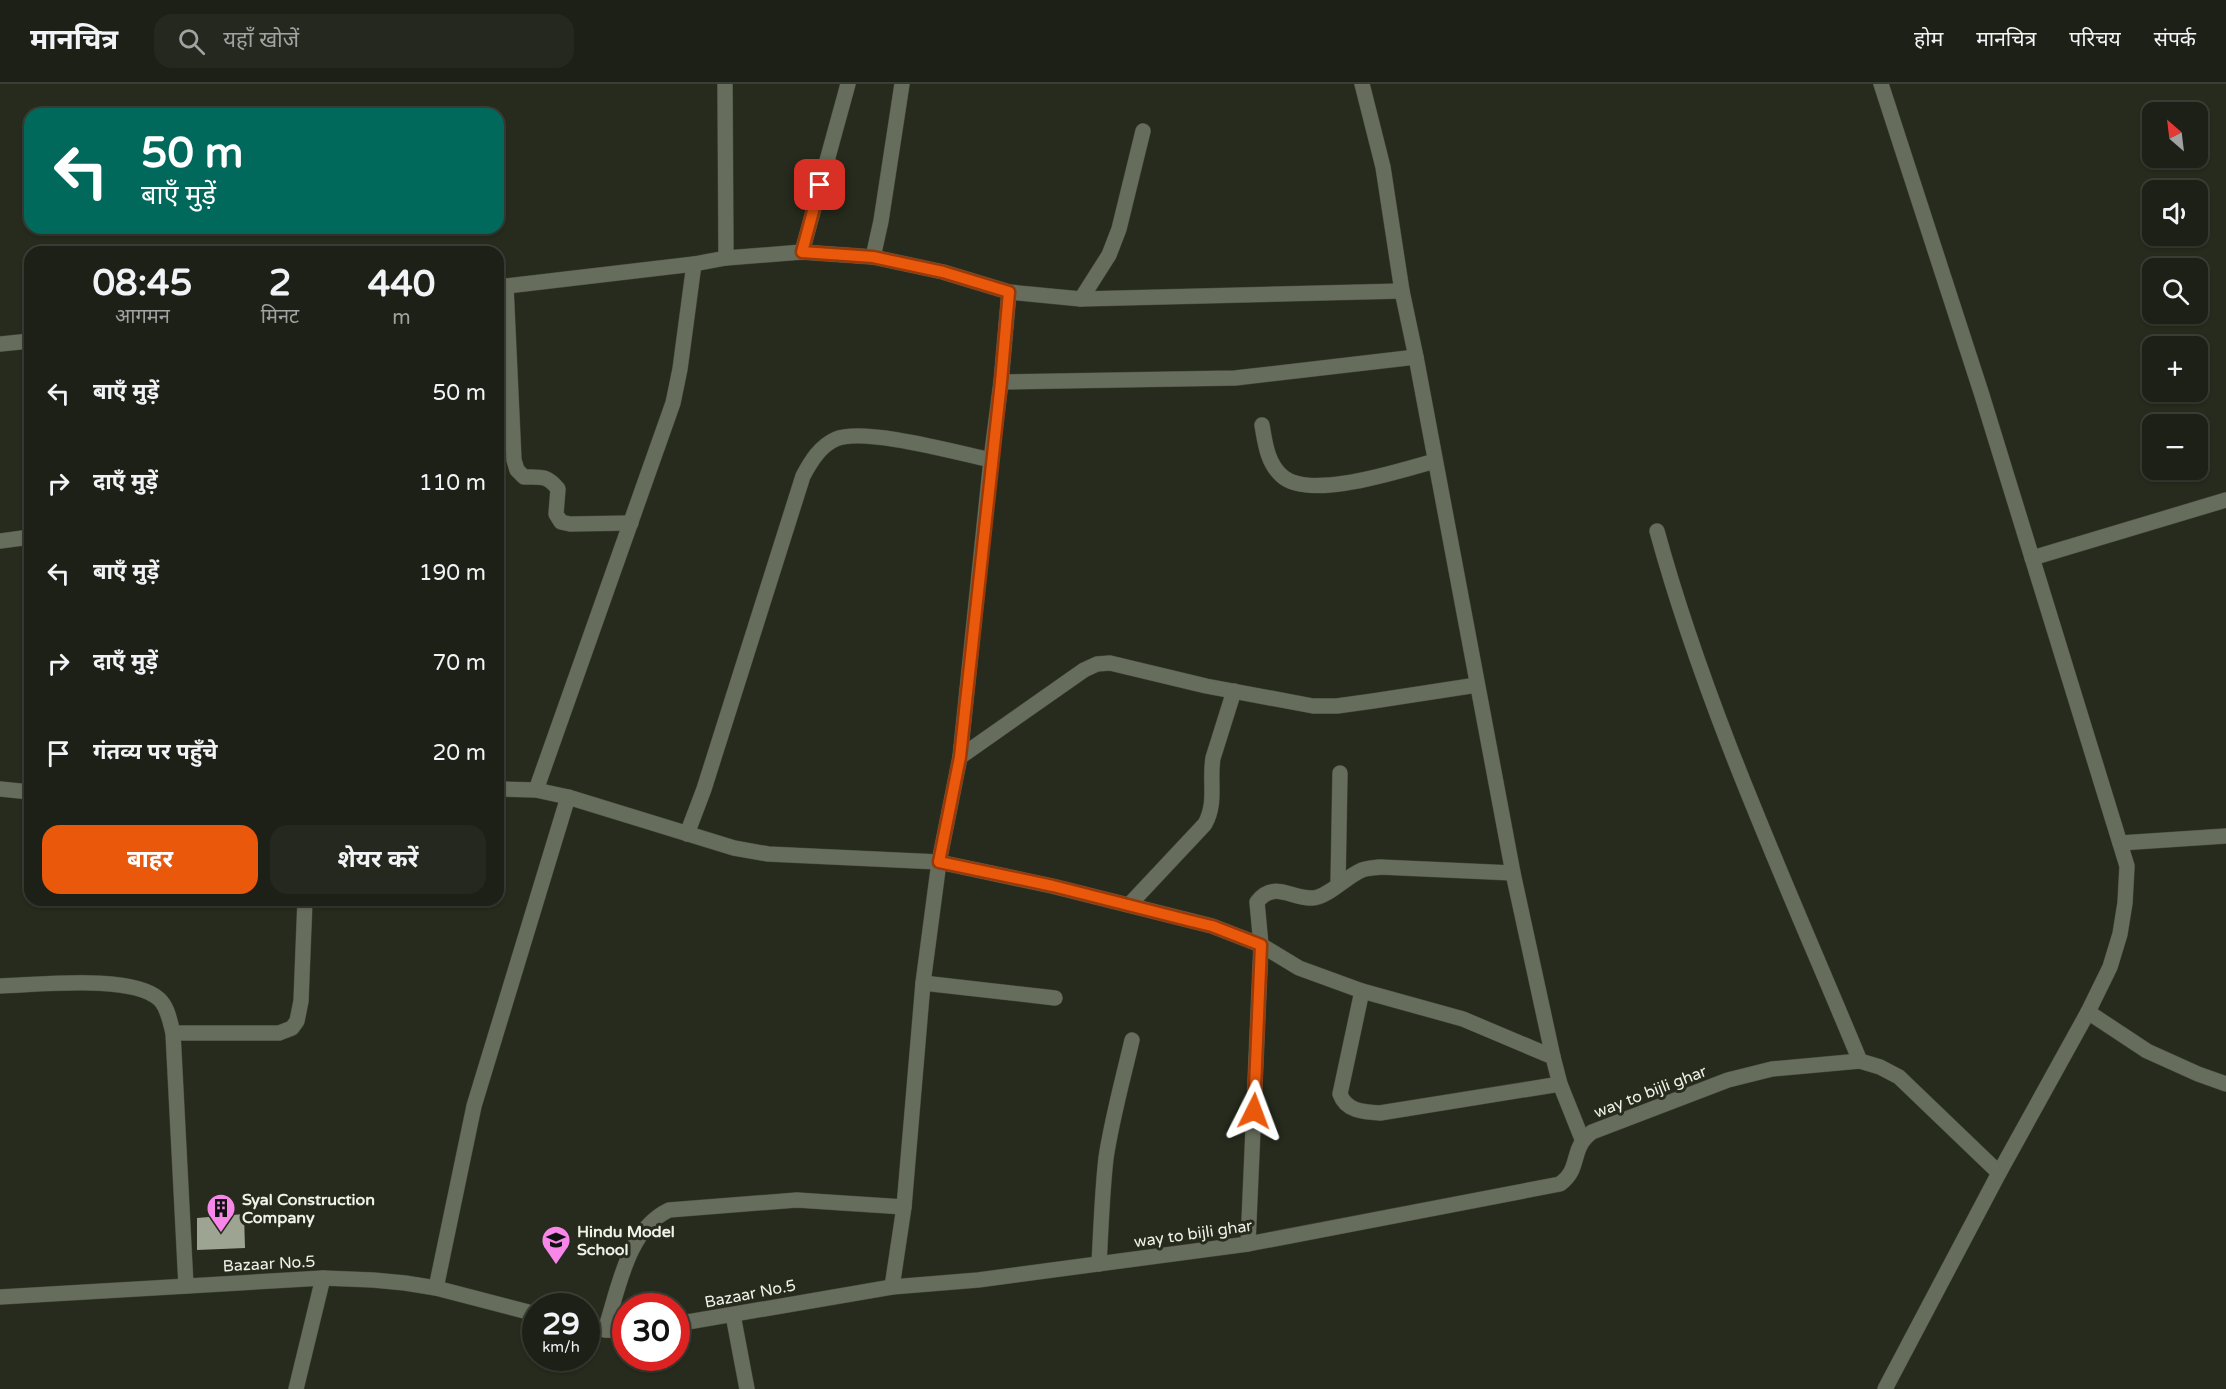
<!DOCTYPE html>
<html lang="hi">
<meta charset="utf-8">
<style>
:root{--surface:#1c2016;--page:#25281f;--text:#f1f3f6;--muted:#a0a3a1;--line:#3a3e35;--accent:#ea580c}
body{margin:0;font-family:"Varela Round","Noto Sans Devanagari",sans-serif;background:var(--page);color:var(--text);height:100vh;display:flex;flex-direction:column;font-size:22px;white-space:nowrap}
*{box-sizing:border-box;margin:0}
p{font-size:20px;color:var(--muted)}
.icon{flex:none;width:33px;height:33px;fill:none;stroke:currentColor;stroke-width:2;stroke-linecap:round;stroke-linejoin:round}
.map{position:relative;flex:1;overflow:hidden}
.details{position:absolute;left:24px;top:162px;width:480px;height:660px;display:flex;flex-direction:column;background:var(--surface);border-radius:18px;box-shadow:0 2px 4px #0004,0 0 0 2px var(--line)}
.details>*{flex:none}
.guide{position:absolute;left:24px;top:24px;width:480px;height:126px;border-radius:18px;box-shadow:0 2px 4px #0004,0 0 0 2px var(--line);background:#00695c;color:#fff;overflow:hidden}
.needle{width:39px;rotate:332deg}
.buttons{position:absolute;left:2142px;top:18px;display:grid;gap:12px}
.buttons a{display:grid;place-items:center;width:66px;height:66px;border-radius:12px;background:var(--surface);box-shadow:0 2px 4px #0004,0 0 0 2px var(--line);font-size:30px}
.speed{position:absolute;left:522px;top:1209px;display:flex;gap:12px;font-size:30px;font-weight:700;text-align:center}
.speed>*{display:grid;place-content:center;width:78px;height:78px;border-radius:50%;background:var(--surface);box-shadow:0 2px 4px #0004,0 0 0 2px var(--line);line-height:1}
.speed small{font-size:15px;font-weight:400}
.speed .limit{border:9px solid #d22;background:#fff;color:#111}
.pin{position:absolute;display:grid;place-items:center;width:51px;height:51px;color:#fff;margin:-26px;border-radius:12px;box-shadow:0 3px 9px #0006}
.me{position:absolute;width:66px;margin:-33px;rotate:3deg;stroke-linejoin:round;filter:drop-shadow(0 0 4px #0008)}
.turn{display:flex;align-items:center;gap:21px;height:126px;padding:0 18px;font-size:27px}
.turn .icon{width:78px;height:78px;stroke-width:2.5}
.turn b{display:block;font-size:42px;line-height:51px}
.eta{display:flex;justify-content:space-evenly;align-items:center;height:102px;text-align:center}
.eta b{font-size:36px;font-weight:700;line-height:42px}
.primary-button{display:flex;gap:12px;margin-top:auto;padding:12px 18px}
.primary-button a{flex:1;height:69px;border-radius:18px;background:var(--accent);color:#fff;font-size:24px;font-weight:700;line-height:69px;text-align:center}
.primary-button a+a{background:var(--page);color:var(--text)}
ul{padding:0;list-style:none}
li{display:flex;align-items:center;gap:18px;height:90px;padding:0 18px}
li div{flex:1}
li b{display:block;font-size:22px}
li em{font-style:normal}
header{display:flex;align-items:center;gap:36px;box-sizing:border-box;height:84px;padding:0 30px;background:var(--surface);border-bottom:2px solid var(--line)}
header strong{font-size:28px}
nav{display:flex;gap:33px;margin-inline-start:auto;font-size:21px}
.search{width:420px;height:54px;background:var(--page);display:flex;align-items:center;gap:15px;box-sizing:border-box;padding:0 21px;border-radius:18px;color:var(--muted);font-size:22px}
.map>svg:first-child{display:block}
</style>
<header>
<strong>मानचित्र</strong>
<div class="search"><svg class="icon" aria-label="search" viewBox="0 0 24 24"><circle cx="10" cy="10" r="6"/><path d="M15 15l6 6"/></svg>यहाँ खोजें</div>
<nav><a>होम</a><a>मानचित्र</a><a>परिचय</a><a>संपर्क</a></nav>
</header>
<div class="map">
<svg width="2226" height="1305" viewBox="0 0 2226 1305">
<rect width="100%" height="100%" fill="#262b1d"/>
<polygon fill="#9ea492" points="244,1130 245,1164 197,1166 197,1134"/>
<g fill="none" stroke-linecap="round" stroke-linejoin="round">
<g stroke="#45493c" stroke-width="16">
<g id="minor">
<polyline points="725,0 726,174"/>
<polyline points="1362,0 1383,83 1402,207 1416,273 1513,789 1553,973 1560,1000 1582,1055"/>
<polyline points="1881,0 1981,308 2127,782 2125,819 2120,850 2110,883 2088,928 1999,1089 1885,1305"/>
<polyline points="802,168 848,0"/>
<polyline points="873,173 881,137 902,0"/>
<path d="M506 202 514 376 517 386 524 393C541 393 547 391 558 405L556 430 561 438 570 440 631 439"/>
<polyline points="498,203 694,180 726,174 802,168 873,173 943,188 1009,208 1081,215 1402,207"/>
<polyline points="1081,215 1109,171 1119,145 1143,47"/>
<polyline points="0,260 30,257"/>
<polyline points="1001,298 1235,294 1416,273"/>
<path d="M1262 341C1265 358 1267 379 1282 392 1310 417 1401 386 1435 377"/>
<path d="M1657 447C1707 629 1788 803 1860 977"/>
<polyline points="0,457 30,453"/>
<polyline points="2032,474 2226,416"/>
<polyline points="960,673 1084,586 1097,580 1110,579 1206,602 1313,622 1337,622 1373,617 1477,601"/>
<polyline points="0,705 30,708"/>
<polyline points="498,705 536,706 568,713 734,764 768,770 939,778 1052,802 1212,842 1261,861 1299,884 1362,907 1463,935 1553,973"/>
<polyline points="536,706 673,319 680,285 694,180"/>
<path d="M687 750 704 705 803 392C811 377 820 362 836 355 864 343 958 369 991 376"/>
<polyline points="2120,759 2226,752"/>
<polyline points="1338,801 1340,689"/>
<path d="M1129 821 1205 740C1217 718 1209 697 1213 674L1234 607"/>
<polyline points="923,899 1055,914"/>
<path d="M0 902C38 901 132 890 159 915 168 923 170 938 173 949L186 1202"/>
<path d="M1362 907 1340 1010C1346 1027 1363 1028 1380 1029L1560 1000"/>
<polyline points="2088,928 2147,967 2198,990 2226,1000"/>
<polyline points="173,949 279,949 292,944 297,937 301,917 305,816"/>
<path d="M1248 1160 1261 861 1257 818C1274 796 1291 815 1313 814 1328 813 1347 792 1362 786 1367 784 1374 784 1380 783L1513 789"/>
<path d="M1099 1180C1101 1145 1102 1109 1106 1074 1112 1034 1123 995 1132 956"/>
<polyline points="892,1203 904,1123 923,899 939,778 960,673 991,376 1001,298 1009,208"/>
<polyline points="436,1204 474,1022 568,713"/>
<polyline points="0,1213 323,1194 373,1196 405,1199 436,1204 536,1230"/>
<polyline points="733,1231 747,1305"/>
<path d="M676 1240 892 1203 978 1196 1248 1160 1560 1100C1582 1084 1569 1065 1592 1048L1728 996 1772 985 1860 977 1880 983 1899 993 1999 1089"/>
<polyline points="586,1242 605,1246 626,1247"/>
<path d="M605 1246C619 1204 627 1146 669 1126L797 1116 904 1123"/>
<polyline points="296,1305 323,1194"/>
</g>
</g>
<use href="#minor" stroke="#676d5c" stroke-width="15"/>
</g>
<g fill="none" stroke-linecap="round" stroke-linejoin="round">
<g stroke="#983908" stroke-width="15">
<polyline id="route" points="820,101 802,168 873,173 943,188 1009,208 1001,298 960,673 939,778 1053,802 1191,837 1212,842 1261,861 1254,1027"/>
</g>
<use href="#route" stroke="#ea580c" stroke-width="10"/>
</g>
<defs>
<g id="building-pin" transform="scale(1.5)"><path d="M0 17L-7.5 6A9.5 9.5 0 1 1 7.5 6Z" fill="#f987e9" stroke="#262b1d"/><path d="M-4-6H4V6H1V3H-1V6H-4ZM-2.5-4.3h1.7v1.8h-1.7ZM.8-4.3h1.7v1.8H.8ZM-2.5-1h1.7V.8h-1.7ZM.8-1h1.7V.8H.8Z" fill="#111"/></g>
<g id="school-pin" transform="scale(1.5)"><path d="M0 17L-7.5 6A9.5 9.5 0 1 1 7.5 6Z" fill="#f987e9" stroke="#262b1d"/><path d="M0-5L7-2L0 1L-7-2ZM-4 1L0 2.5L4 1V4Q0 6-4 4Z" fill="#111"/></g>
</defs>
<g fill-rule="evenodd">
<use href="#building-pin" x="221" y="1124"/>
<use href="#school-pin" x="556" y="1156"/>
</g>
<g text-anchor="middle" stroke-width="6" stroke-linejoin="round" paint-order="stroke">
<g font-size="16" fill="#eff2e8" stroke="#262b1d">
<text transform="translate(1650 1007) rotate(-21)" y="6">way to bijli ghar</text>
<text transform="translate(1193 1149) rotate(-8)" y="6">way to bijli ghar</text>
<text transform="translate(269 1179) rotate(-3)" y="6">Bazaar No.5</text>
<text transform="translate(750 1209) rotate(-11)" y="6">Bazaar No.5</text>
</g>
<g font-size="16" font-weight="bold" fill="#eff2e8" stroke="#262b1d" text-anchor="start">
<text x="242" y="1121">Syal Construction<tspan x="242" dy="18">Company</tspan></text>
<text x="577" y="1153">Hindu Model<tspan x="577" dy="18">School</tspan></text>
</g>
</g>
</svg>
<div class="buttons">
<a><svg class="needle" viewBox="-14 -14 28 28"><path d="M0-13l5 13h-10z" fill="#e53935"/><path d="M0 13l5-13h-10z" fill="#a0a3a1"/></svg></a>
<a><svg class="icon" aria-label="sound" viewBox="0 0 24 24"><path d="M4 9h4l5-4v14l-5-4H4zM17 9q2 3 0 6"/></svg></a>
<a><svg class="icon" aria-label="search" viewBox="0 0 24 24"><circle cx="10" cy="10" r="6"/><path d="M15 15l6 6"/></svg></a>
<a>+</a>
<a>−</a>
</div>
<div class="speed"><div>29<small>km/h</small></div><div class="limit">30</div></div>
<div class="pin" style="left:820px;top:101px;background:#d93025"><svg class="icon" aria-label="arrive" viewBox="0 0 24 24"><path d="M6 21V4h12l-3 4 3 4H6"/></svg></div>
<svg class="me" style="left:1254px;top:1027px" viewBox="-20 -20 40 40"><path d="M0-17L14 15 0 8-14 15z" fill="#ea580c" stroke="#fff" stroke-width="4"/></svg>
<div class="guide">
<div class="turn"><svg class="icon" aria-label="left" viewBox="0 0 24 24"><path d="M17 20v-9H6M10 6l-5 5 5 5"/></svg><div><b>50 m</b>बाएँ मुड़ें</div></div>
</div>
<section class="details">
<div class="eta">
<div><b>08:45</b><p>आगमन</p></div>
<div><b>2</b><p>मिनट</p></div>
<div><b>440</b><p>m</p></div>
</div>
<ul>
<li><svg class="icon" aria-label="left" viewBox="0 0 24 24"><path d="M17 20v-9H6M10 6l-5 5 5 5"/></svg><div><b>बाएँ मुड़ें</b></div><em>50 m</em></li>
<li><svg class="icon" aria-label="right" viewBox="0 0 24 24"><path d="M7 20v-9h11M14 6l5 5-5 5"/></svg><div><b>दाएँ मुड़ें</b></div><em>110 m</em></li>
<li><svg class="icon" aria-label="left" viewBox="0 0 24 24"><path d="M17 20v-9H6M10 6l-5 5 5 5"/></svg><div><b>बाएँ मुड़ें</b></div><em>190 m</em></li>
<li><svg class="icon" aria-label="right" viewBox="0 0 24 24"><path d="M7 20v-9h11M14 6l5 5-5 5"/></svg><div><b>दाएँ मुड़ें</b></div><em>70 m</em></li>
<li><svg class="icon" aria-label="arrive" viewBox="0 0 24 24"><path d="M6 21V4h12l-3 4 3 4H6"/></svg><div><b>गंतव्य पर पहुँचे</b></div><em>20 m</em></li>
</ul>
<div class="primary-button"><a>बाहर</a><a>शेयर करें</a></div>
</section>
</div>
